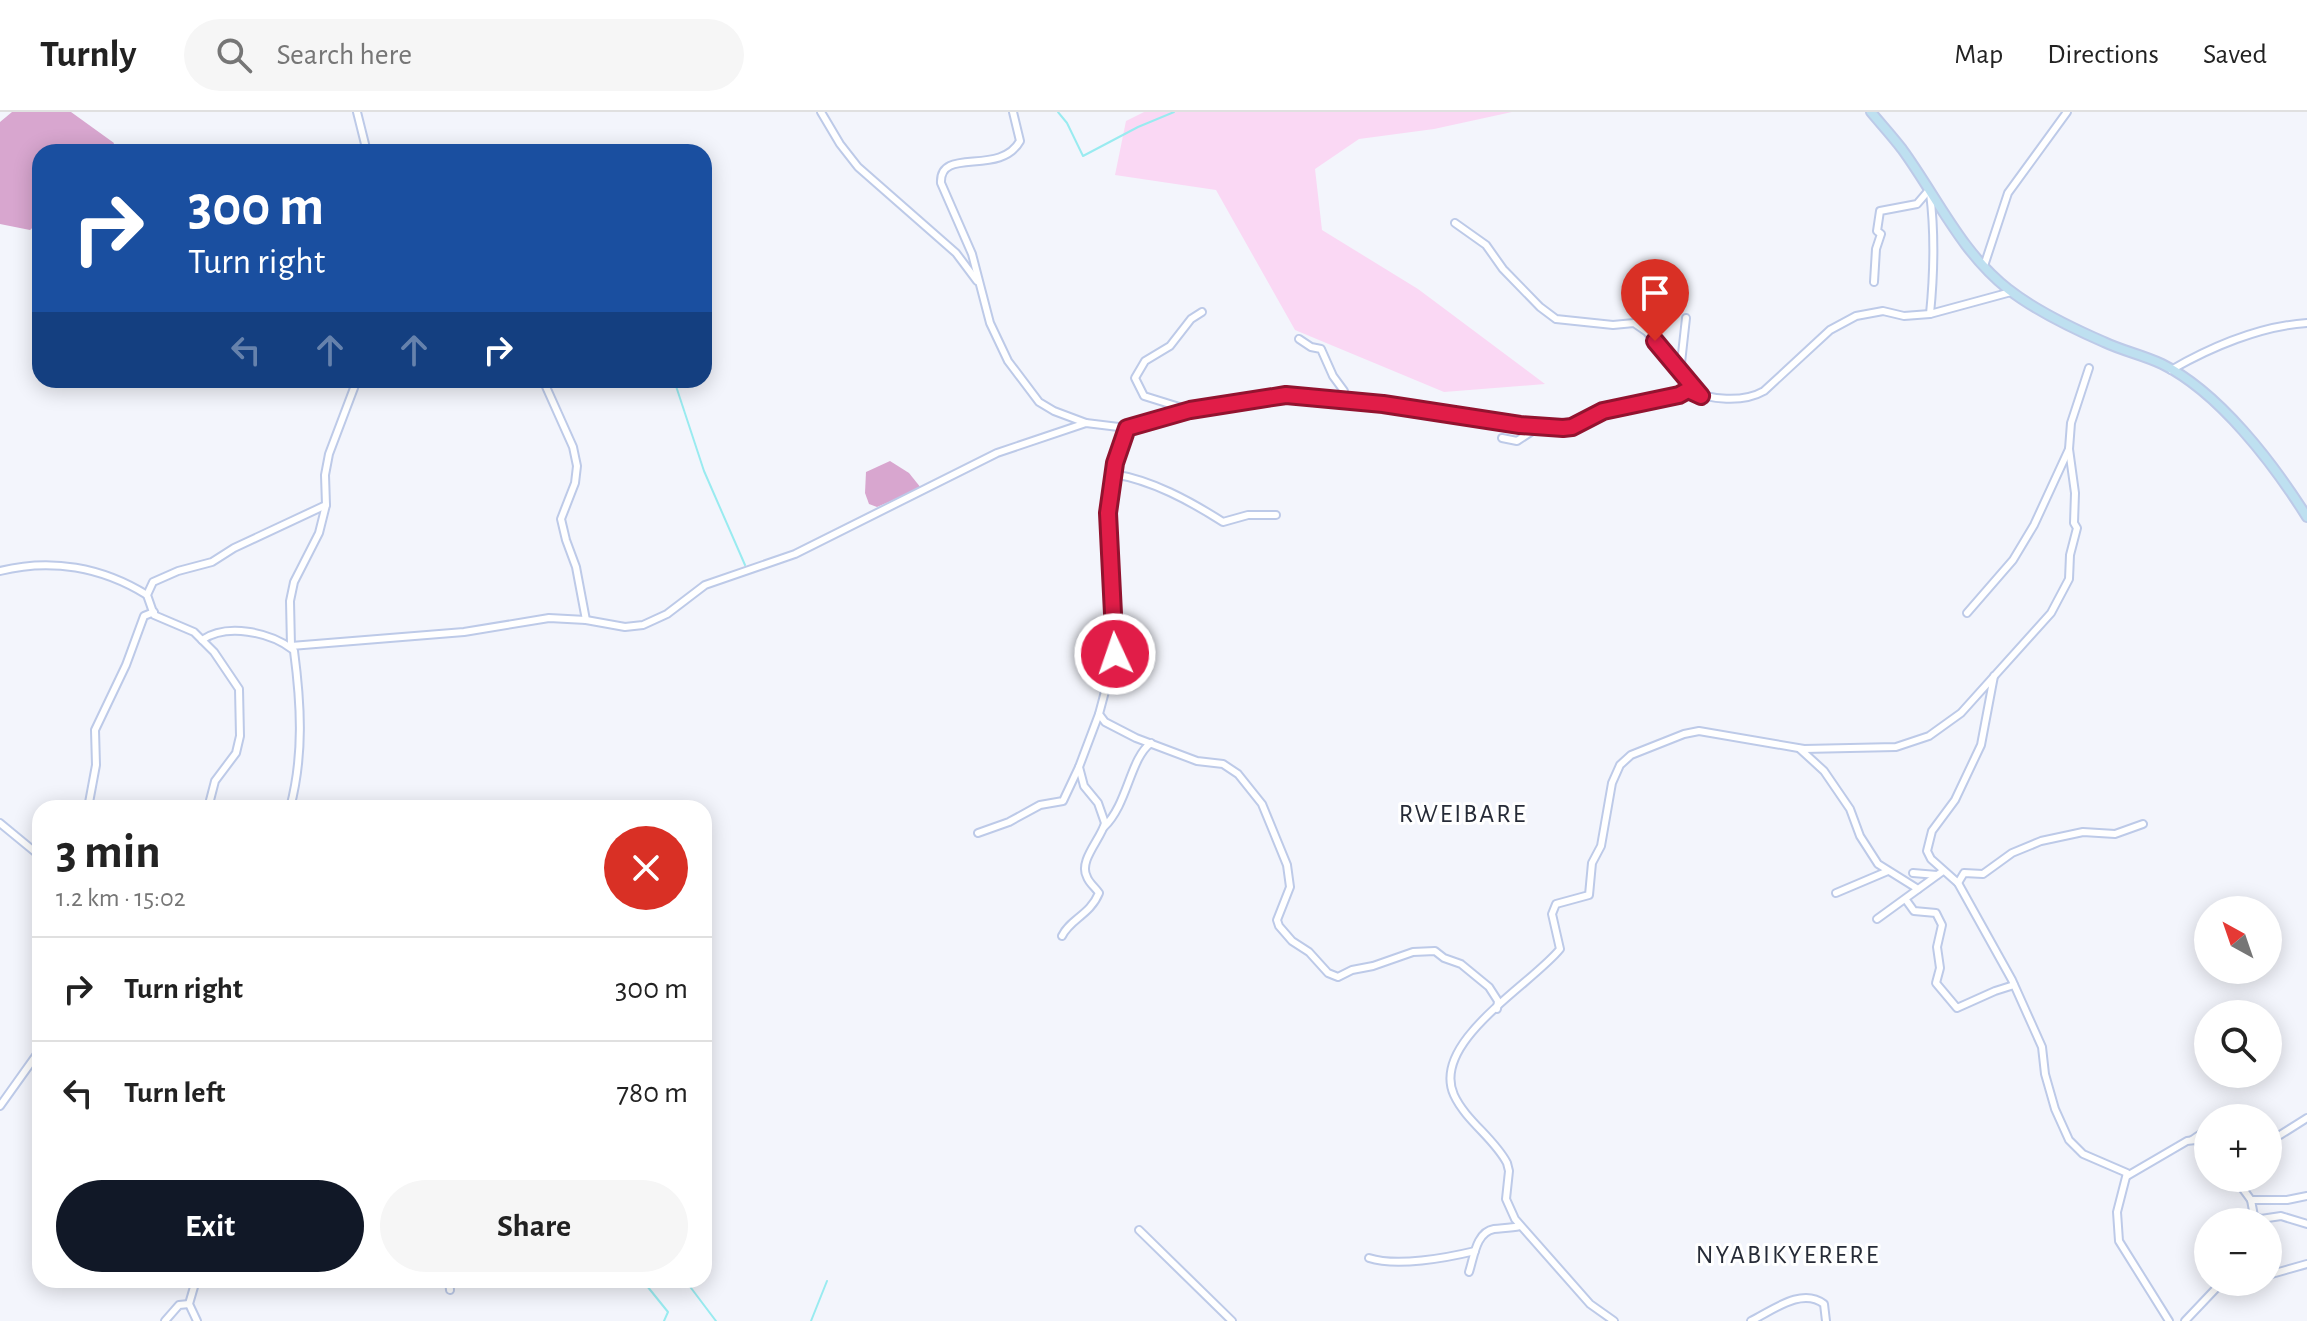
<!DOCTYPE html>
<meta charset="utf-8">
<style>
:root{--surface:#fff;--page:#f6f6f6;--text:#222;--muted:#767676;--line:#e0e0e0;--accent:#111827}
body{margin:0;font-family:"Alegreya Sans",sans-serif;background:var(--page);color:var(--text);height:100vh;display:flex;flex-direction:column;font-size:30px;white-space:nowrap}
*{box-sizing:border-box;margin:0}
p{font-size:26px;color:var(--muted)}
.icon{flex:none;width:44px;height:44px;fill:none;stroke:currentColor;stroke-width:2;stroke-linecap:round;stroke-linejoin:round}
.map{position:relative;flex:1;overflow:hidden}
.panel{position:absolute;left:32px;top:688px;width:680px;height:488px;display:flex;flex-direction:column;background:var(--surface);border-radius:24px;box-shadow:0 4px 20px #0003}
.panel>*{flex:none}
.banner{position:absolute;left:32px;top:32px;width:680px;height:244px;border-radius:24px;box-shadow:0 4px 20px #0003;background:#1a4fa0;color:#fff;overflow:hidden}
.needle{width:52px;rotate:320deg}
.buttons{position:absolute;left:2194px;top:784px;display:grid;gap:16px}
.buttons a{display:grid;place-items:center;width:88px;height:88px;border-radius:50%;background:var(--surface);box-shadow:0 4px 20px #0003;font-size:40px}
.pin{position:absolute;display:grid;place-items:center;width:68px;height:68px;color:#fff;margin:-82px -34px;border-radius:50% 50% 50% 0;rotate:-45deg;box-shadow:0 0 8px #0007}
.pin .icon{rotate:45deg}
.me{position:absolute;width:88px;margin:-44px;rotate:357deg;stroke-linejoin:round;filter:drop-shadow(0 0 6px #0008)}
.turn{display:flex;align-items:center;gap:28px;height:168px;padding:0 24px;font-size:36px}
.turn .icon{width:104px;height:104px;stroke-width:2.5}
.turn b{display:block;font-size:56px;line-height:68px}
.lanes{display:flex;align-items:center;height:76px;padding:0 24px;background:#0003;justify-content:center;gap:40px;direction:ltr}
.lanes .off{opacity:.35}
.round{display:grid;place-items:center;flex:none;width:84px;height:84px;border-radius:42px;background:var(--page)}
.headline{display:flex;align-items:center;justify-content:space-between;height:136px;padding:0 24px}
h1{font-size:48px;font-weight:700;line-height:60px}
.primary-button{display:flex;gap:16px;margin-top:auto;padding:16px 24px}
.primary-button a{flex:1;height:92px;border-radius:48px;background:var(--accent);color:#fff;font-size:32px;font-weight:700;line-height:92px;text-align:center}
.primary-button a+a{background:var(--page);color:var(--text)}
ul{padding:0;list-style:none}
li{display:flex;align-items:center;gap:24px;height:104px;padding:0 24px;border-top:2px solid var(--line)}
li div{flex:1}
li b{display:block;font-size:30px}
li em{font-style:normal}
header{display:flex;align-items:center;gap:48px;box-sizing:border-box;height:112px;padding:0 40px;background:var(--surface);border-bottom:2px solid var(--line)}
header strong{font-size:38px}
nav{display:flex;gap:44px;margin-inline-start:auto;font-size:28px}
.search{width:560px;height:72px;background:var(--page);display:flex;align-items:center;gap:20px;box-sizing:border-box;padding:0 28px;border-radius:44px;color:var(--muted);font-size:30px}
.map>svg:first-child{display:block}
</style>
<header>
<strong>Turnly</strong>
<div class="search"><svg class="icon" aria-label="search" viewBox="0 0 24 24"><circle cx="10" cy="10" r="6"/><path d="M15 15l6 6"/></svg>Search here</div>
<nav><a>Map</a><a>Directions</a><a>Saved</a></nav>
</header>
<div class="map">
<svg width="2307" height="1209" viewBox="0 0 2307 1209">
<rect width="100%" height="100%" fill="#f3f5fc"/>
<polygon fill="#fad8f4" points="1144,0 1512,0 1434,17 1359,27 1315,57 1322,118 1418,177 1545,272 1444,280 1295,218 1216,78 1115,63 1126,9"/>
<g fill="#d8a6cf">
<polygon points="12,0 71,0 114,31 111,40 40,40 40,109 30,118 0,112 0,10"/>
<polygon points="890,349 909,361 921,376 877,395 869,392 865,381 866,360"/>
</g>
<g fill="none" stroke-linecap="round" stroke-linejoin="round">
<g stroke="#99ebf0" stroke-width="2">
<polyline points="1058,0 1067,11 1083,44 1138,15 1174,0"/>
<polyline points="674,268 704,359 745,453"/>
<polyline points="685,1168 716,1209"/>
<polyline points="643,1169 668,1200 664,1209"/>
<polyline points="811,1209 827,1169"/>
</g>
<g stroke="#bdcae8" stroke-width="10">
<g id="street">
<polyline points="357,0 367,40"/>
<polyline points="821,0 840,32 858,55 956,141 977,169"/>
<path d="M1013 0 1020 29C1000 65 939 34 941 71L972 142 990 211 1008 249 1039 290 1054 299 1086 311"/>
<path d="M1930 81C1935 121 1934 162 1930 202"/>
<polyline points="1455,111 1486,133 1503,157 1540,195 1556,207 1613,213 1634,211 1647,220 1701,284"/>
<polyline points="1984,154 2008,81 2067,0"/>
<polyline points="1874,170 1876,137 1881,122 1877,119 1880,99 1917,92 1929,78"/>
<polyline points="1299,227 1311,235 1321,237 1333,264 1344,279 1345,289"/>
<path d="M2171 258C2211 235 2261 214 2307 211"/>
<polyline points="1680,260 1686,206"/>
<polyline points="543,268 573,335 577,354 575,371 561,407 566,428 576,455 586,508"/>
<polyline points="1189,298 1144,284 1135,266 1145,249 1170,234 1191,207 1202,200"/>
<polyline points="1127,316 1111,374 1108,401 1115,542 1099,602 1105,610 1136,626 1197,649 1223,652 1238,662 1262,692 1287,753 1290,775 1277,808 1279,814 1292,829 1309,840 1328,861 1338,865 1352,858 1373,854 1413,840 1435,839 1444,846 1461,852 1489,875 1498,889 1497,897"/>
<polyline points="1502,326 1517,329 1540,314"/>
<path d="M1113 362C1152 368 1190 389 1223 410L1248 403H1276"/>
<path d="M0 459C51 446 102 455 147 483"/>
<polyline points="1967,501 2013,448 2034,413 2069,337 2071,311 2089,256"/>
<path d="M202 528C227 511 269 520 292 537"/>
<path d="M291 534 464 520 549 506 586 508 625 515 643 513 667 502 705 473 795 442 997 341 1086 311 1127 316 1190 298 1286 283 1378 291 1520 313 1563 316 1572 315 1603 299 1679 283 1688 278C1710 288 1743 291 1764 279L1830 218 1856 204 1883 199 1904 204 1930 202 2011 180"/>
<polyline points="1115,537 1118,536 1120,560"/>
<polyline points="1994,564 1981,633 1955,688 1932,719 1927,739 1931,747 1958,771 2012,868 2042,935 2045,962 2055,997 2069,1028 2083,1042 2127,1061 2117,1100 2119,1129 2169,1209"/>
<polyline points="1800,637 1824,659 1850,697 1860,724 1878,752 1918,777"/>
<polyline points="88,696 96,653 95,618 126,553 144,504 154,500"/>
<polyline points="208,696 215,669 236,641 240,624 239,577 214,540 194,520 154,503 147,483 153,470 178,459 212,450 234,436 326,393"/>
<path d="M290 696C304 643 301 592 294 539L291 534 290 489 294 470 319 421 326 393 325 363 329 342 357 268"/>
<polyline points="0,711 40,744"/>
<path d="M1104 715C1128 692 1130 646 1151 631"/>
<polyline points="978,721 1009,710 1040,693 1063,689 1079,655"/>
<polyline points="1913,761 1937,763"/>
<polyline points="1958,771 1964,761 1983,762 2012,741 2041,729 2083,720 2115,722 2143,712"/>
<polyline points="1836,781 1888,759"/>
<polyline points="1906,788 1914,799 1936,801 1942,813 1937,835 1940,856 1936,871 1957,896 1995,879 2014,873"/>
<polyline points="1877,807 1943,759"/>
<path d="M1062 824C1070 807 1090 803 1099 781 1095 775 1089 771 1087 765 1078 749 1101 727 1105 711L1098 691 1084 674 1079 655 1099 602"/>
<polyline points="0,994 40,938"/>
<polyline points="2268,1025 2280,1023 2307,1006"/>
<polyline points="2192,1028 2208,1017"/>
<polyline points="2127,1064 2187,1029 2195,1028 2208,1037"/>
<polyline points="2235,1066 2251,1088 2254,1104 2261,1107 2281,1104 2307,1112"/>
<polyline points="2251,1088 2287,1088 2307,1084"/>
<polyline points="1139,1118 1232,1209"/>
<path d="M1369 1146C1397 1155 1446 1146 1475 1139"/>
<polyline points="2268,1153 2270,1144"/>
<path d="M1469 1160C1474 1145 1476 1120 1494 1117 1503 1116 1511 1116 1520 1114"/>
<polyline points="2268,1163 2307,1152"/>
<polyline points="196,1168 189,1192 197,1209"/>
<polyline points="449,1168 450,1178"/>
<polyline points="165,1209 179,1193 189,1192"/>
<path d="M1614 1209 1590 1192 1515 1107 1506 1087 1509 1059 1507 1051C1494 1026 1466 1009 1454 983 1430 930 1532 872 1560 837L1552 802 1556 792 1589 783 1592 751 1601 734 1612 671 1620 653 1631 643 1684 622 1699 619 1804 637 1896 635 1929 624 1961 601 2051 501 2069 467 2070 443 2077 416 2074 411 2075 381 2069 337"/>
<path d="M1751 1209C1773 1198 1802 1175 1824 1192L1826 1209"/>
<polyline points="2185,1209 2222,1170"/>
</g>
</g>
<g stroke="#bdcae8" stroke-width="12">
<path id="secondary" d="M1871 0C1881 12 1892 24 1902 37 1937 85 1961 140 2008 177 2036 199 2072 216 2104 230 2123 239 2143 243 2162 252 2219 280 2273 351 2307 405"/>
</g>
<use href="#street" stroke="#fff" stroke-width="6"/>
<use href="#secondary" stroke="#bee0f0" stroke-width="8"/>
</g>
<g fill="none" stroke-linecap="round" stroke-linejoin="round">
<g stroke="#92132f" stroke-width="20">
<polyline id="route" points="1115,542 1108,401 1115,351 1127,316 1190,298 1286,283 1383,292 1520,313 1563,316 1572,315 1603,299 1679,283 1688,278 1701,284 1655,229"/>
</g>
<use href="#route" stroke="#e11d48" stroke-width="14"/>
</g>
<g text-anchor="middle" stroke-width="6" stroke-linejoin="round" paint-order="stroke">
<g font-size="26" letter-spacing="2" fill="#262b37" stroke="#fff">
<text x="1463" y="710">RWEIBARE</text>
<text x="1788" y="1151">NYABIKYERERE</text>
</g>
</g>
</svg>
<div class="buttons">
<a><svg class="needle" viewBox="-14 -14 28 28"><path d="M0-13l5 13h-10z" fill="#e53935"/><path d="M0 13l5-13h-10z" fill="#767676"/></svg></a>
<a><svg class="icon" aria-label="search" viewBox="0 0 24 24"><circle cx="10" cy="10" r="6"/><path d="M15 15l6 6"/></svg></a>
<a>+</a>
<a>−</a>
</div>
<div class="pin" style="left:1655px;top:229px;background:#d93025"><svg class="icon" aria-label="arrive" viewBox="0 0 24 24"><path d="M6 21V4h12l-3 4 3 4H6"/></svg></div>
<svg class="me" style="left:1115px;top:542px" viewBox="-20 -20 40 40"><circle r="17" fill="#e11d48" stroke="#fff" stroke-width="3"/><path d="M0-11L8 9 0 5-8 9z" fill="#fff"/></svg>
<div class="banner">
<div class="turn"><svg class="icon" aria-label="right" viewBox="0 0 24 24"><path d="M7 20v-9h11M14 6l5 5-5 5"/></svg><div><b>300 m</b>Turn right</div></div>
<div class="lanes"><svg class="icon off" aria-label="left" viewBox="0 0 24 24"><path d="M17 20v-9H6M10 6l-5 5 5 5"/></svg><svg class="icon off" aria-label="ahead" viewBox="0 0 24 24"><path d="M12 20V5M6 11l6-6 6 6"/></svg><svg class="icon off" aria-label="ahead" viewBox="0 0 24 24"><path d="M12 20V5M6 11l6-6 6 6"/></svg><svg class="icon" aria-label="right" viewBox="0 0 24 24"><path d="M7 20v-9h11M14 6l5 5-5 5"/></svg></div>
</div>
<section class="panel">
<div class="headline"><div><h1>3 min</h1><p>1.2 km · 15:02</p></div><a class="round" style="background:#d93025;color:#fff"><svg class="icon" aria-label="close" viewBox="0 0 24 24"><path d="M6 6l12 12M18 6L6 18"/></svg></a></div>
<ul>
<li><svg class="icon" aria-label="right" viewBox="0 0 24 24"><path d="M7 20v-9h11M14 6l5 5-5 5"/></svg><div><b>Turn right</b></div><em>300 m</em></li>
<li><svg class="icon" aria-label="left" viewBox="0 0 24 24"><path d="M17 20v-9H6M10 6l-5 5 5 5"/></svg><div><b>Turn left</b></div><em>780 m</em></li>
</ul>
<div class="primary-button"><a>Exit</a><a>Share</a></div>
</section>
</div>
